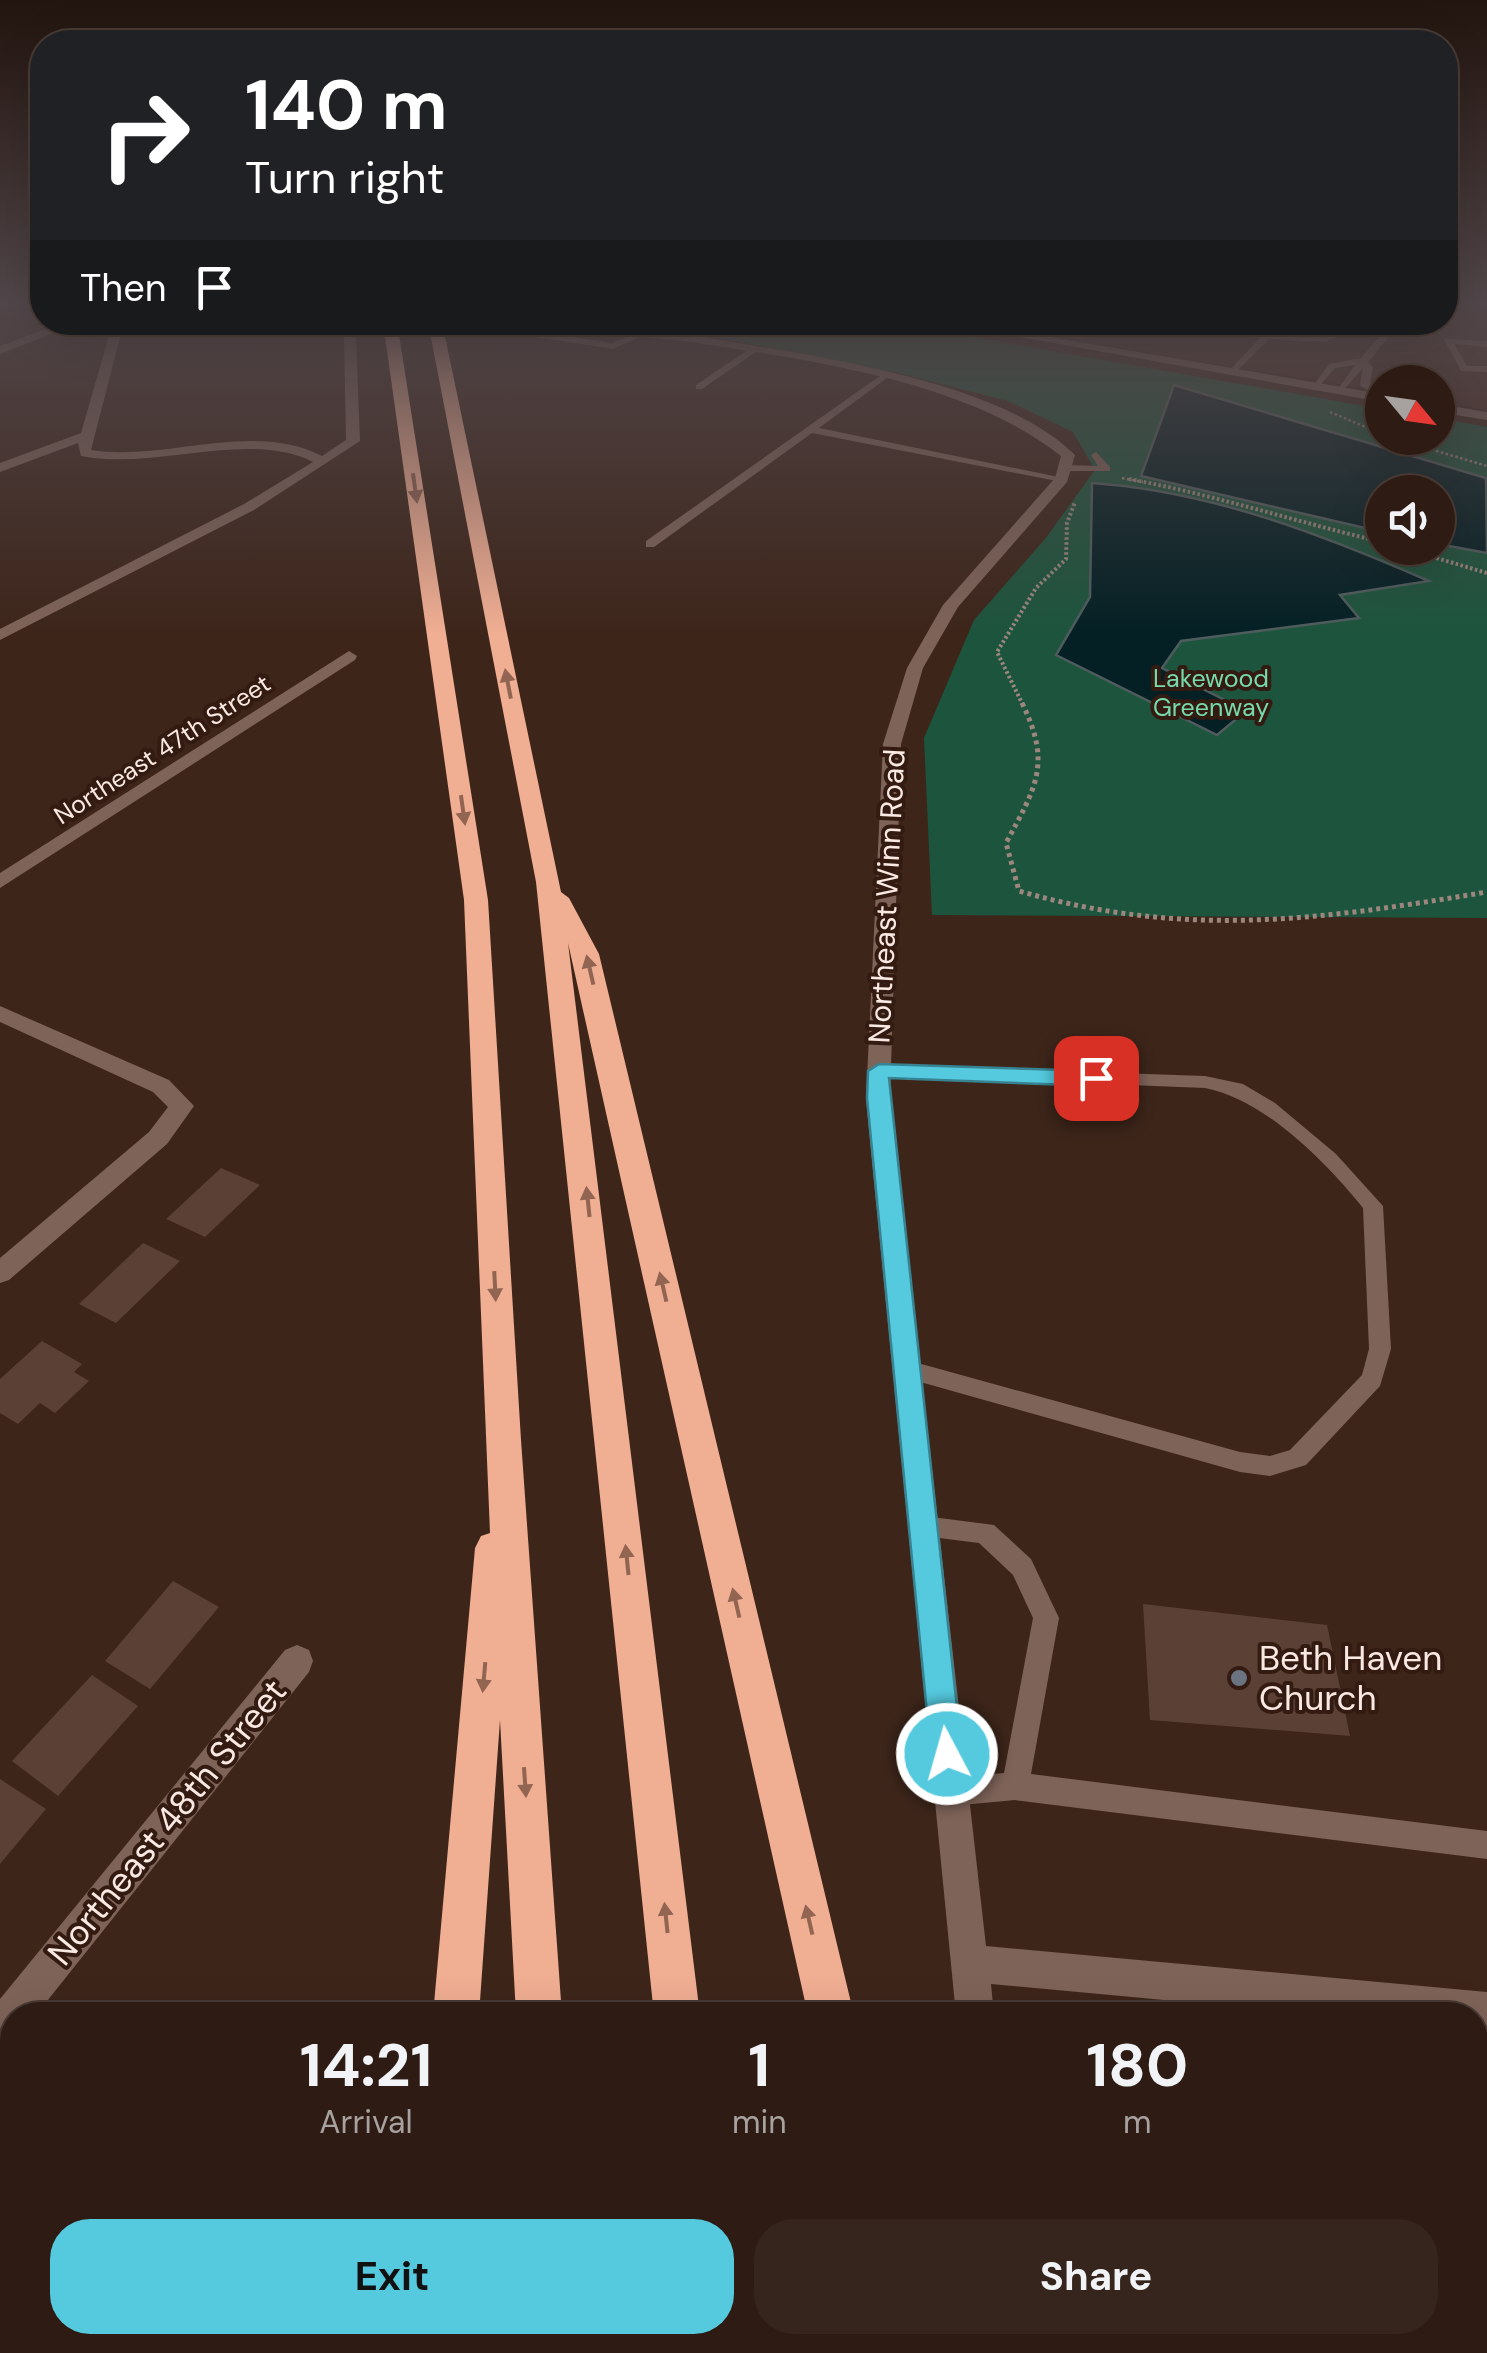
<!DOCTYPE html>
<style>
:root{--surface:#2e1c14;--page:#36251d;--text:#f1f3f6;--muted:#a7a1a0;--line:#493a34;--accent:#55cadf}
body{margin:0;font-family:"DM Sans",sans-serif;background:var(--page);color:var(--text);height:100vh;display:flex;flex-direction:column;font-size:38px;white-space:nowrap}
*{box-sizing:border-box;margin:0}
p{font-size:32px;color:var(--muted)}
.icon{flex:none;width:55px;height:55px;fill:none;stroke:currentColor;stroke-width:2;stroke-linecap:round;stroke-linejoin:round}
.map{position:relative;flex:1;overflow:hidden}
.panel{position:absolute;left:0px;top:2002px;width:1488px;height:352px;display:flex;flex-direction:column;background:var(--surface);border-radius:40px 40px 0 0;box-shadow:0 10px 40px #0002,0 0 0 2px var(--line)}
.panel>*{flex:none}
.guide{position:absolute;left:30px;top:30px;width:1428px;height:305px;border-radius:40px;box-shadow:0 10px 40px #0002,0 0 0 2px var(--line);background:#202124;color:#fff;overflow:hidden}
.needle{width:65px;rotate:119deg}
.tools{position:absolute;left:1365px;top:365px;display:grid;gap:20px}
.tools a{display:grid;place-items:center;width:90px;height:90px;border-radius:50%;background:var(--surface);box-shadow:0 10px 40px #0002,0 0 0 2px var(--line);font-size:50px}
.pin{position:absolute;display:grid;place-items:center;width:85px;height:85px;color:#fff;margin:-42px;border-radius:20px;box-shadow:0 5px 15px #0006}
.me{position:absolute;width:110px;margin:-55px;rotate:354deg;stroke-linejoin:round;filter:drop-shadow(0 0 8px #0008)}
.turn{display:flex;align-items:center;gap:35px;height:210px;padding:0 50px;font-size:45px}
.turn .icon{width:130px;height:130px;stroke-width:2.5}
.turn b{display:block;font-size:70px;line-height:85px}
.then{display:flex;align-items:center;height:95px;padding:0 50px;background:#0003;gap:20px;font-size:38px}
.eta{display:flex;justify-content:space-evenly;align-items:center;height:170px;text-align:center}
.eta b{font-size:60px;font-weight:700;line-height:70px}
.primary-button{display:flex;gap:20px;margin-top:auto;padding:20px 50px}
.primary-button a{flex:1;height:115px;border-radius:40px;background:var(--accent);color:#111;font-size:40px;font-weight:700;line-height:115px;text-align:center}
.primary-button a+a{background:var(--page);color:var(--text)}
.map>svg:first-child{display:block}
</style>
<div class="map">
<svg width="1487" height="2353" viewBox="0 0 1487 2353">
<rect width="100%" height="100%" fill="#3d251a"/>
<polygon fill="#4b2c1f" points="1445,304 1487,304 1487,410 1438,401 1438,382 1382,382 1382,391 974,323 1445,322"/>
<path fill="#1d543d" fill-rule="evenodd" d="M722 323H892L1382 409V438H1438V418L1487 427V918L932 915 924 738 974 620 1045 539 1095 470 1073 432 1008 401 895 372 705 335ZM1382 492H1438V548H1382Z"/>
<g fill="#042024" stroke="#4e5c5d" stroke-width="2.5">
<polygon points="1174,385 1486,478 1487,553 1438,544 1438,492 1382,492 1382,532 1141,476"/>
<path d="M1092 483C1210 491 1321 534 1429 581L1340 595 1359 618 1181 641 1162 668 1246 711 1217 735 1056 655 1090 597Z"/>
</g>
<g fill="#5a4035">
<polygon points="0,304 42,304 42,311 33,314"/>
<polygon points="1081,322 1136,322 1141,335 1083,333"/>
<polygon points="221,1168 260,1185 205,1237 166,1219"/>
<polygon points="143,1243 180,1261 116,1323 79,1304"/>
<polygon points="42,1341 82,1364 74,1372 89,1381 55,1413 40,1403 18,1424 0,1413 0,1379"/>
<polygon points="173,1581 219,1607 150,1689 105,1661"/>
<polygon points="1143,1604 1327,1625 1350,1736 1150,1720"/>
<polygon points="92,1675 138,1706 58,1796 12,1761"/>
<polygon points="0,1779 46,1809 0,1864"/>
</g>
<g fill="none" stroke-linecap="round" stroke-linejoin="round">
<g stroke="#9c877e" stroke-width="2.5" stroke-dasharray="2.5 2.5" stroke-linecap="butt">
<polyline points="864,322 926,333"/>
<polyline points="1330,412 1382,434"/>
<polyline points="1393,438 1487,466"/>
<polyline points="1122,478 1143,482"/>
</g>
<g stroke="#9c877e" stroke-width="4" stroke-dasharray="2.5 2.5" stroke-linecap="butt">
<path d="M1129 479C1215 495 1297 522 1382 542"/>
<polyline points="1403,548 1487,573"/>
<polyline points="1023,705 997,652 1036,588 1066,559 1067,523 1075,502"/>
</g>
<path stroke="#9c877e" stroke-width="5" stroke-dasharray="4 4" stroke-linecap="butt" d="M1022 703C1052 764 1036 787 1006 843L1019 891C1186 939 1319 920 1487 892"/>
<g fill="#7e6358" fill-rule="evenodd">
<polygon points="551,322 562,322 546,333 612,343 642,330 650,332 613,349 535,337 535,333"/>
<path d="M1240 322H1254L1248 325 1250 330C1278 336 1311 343 1338 332L1305 322H1322L1351 331 1325 342 1269 339 1232 376 1229 371 1260 338 1243 334Z"/>
<polygon points="1392,322 1401,322 1368,362 1373,367 1370,384 1382,394 1382,401 1360,385 1363,368 1341,393 1335,393 1355,365 1335,368 1317,389 1311,389 1329,364 1361,358"/>
<polygon points="1444,339 1487,341 1487,347 1454,344 1467,366 1487,366 1487,372 1461,371"/>
<polygon points="749,349 757,351 702,389 696,389 696,385"/>
<polygon points="884,373 887,378 819,428 1068,479 1062,482 812,433 654,547 646,547 646,541"/>
<polygon points="1096,452 1110,467 1110,471 1065,471 1060,468 1065,465 1098,466 1091,455"/>
<path d="M879 1065 1205 1076 1243 1084 1275 1103 1336 1154 1383 1206 1391 1349 1380 1386 1306 1465 1270 1476 1240 1472 899 1376 896 1369 899 1362 907 1360 1240 1452 1270 1456 1290 1450 1362 1375 1369 1349 1363 1208C1326 1162 1264 1099 1205 1088L872 1075 870 1071 872 1067Z"/>
<polygon points="924,1516 994,1525 1031,1559 1059,1618 1031,1774 1487,1831 1487,1859 1015,1800 951,1806 941,1802 937,1792 941,1782 951,1778 1004,1773 1033,1618 1013,1575 979,1543 915,1535 912,1527 915,1519"/>
</g>
<g fill="#7e6358" fill-rule="evenodd">
<polygon points="64,322 81,322 0,354 0,346"/>
<path d="M113 322H124L91 450C165 462 252 420 322 456L346 440 344 338 350 335 356 338 360 441 254 510 0 640V629L244 504 313 462C249 429 154 471 81 456L78 443 0 472V463L81 433Z"/>
<path d="M580 322C631 322 681 333 731 342 828 358 1005 384 1075 455L1067 482 958 607 923 668 901 744 890 1099 986 1946 1487 1992V2030L1475 2029V2015H1325L991 1984 994 2015H956L866 1099 883 744 907 668 943 605 1055 478 1061 456C965 380 811 361 692 342 658 337 611 337 580 322Z"/>
<polygon points="936,322 964,322 1382,394 1382,402"/>
<polygon points="1438,404 1487,412 1487,420 1438,412"/>
<polygon points="349,651 357,656 355,660 0,888 0,873"/>
<polygon points="0,1006 169,1080 194,1106 167,1144 9,1280 0,1283 0,1258 149,1132 168,1107 153,1092 0,1022"/>
<polygon points="297,1645 309,1650 313,1661 309,1672 36,2015 12,2015 12,2043 0,2048 0,1999 285,1650"/>
<polygon points="978,2342 1022,2342 1023,2353 979,2353"/>
</g>
<g fill="#f0ae93" fill-rule="evenodd">
<polygon points="383,322 397,322 488,900 521,1440 562,2015 516,2015 500,1720 479,2015 433,2015 475,1548 481,1536 490,1533 464,900"/>
<polygon points="428,322 442,322 561,892 569,898 599,954 854,2015 808,2015 568,943 700,2015 654,2015 536,882"/>
<polygon points="407,2342 459,2342 458,2353 406,2353"/>
<polygon points="534,2342 586,2342 587,2353 535,2353"/>
<polygon points="687,2342 739,2342 740,2353 688,2353"/>
<polygon points="881,2342 933,2342 936,2353 884,2353"/>
</g>
</g>
<defs><path id="oneway-solid" d="M-6-.8H1V-3.2L6.5 0L1 3.2V.8H-6Z" transform="scale(2.5)"/></defs>
<g fill="#926452">
<use href="#oneway-solid" transform="translate(415 488) rotate(82)"/>
<use href="#oneway-solid" transform="translate(508 684) rotate(-101)"/>
<use href="#oneway-solid" transform="translate(463 810) rotate(82)"/>
<use href="#oneway-solid" transform="translate(590 970) rotate(-103)"/>
<use href="#oneway-solid" transform="translate(588 1202) rotate(-96)"/>
<use href="#oneway-solid" transform="translate(495 1286) rotate(87)"/>
<use href="#oneway-solid" transform="translate(663 1287) rotate(-103)"/>
<use href="#oneway-solid" transform="translate(627 1560) rotate(-96)"/>
<use href="#oneway-solid" transform="translate(736 1603) rotate(-103)"/>
<use href="#oneway-solid" transform="translate(484 1677) rotate(95)"/>
<use href="#oneway-solid" transform="translate(525 1782) rotate(86)"/>
<use href="#oneway-solid" transform="translate(666 1918) rotate(-96)"/>
<use href="#oneway-solid" transform="translate(809 1920) rotate(-103)"/>
</g>
<linearGradient id="sky" x2="0" y2="1"><stop stop-color="#22140e"/><stop offset="0.48" stop-color="#514649"/><stop offset="1" stop-color="#514649" stop-opacity="0"/></linearGradient>
<rect width="1487" height="633" fill="url(#sky)"/>
<polygon fill="#55cadf" stroke="#378391" stroke-width="2.5" points="879,1064 1096,1071 1107,1078 1096,1086 889,1078 962,1754 958,1765 947,1770 936,1765 931,1754 867,1098 868,1071"/>
<circle fill="#6b7280" stroke="#331b11" stroke-width="4" cx="1239" cy="1678" r="10"/>
<g text-anchor="middle" stroke-width="8" stroke-linejoin="round" paint-order="stroke">
<g font-size="25" fill="#76daac" stroke="#331b11">
<text x="1211" y="687">Lakewood<tspan x="1211" dy="29">Greenway</tspan></text>
</g>
<g font-size="25" fill="#fae9e2" stroke="#331b11">
<text transform="translate(162 749) rotate(-33)" y="9">Northeast 47th Street</text>
</g>
<g font-size="30" fill="#fae9e2" stroke="#331b11">
<text transform="translate(887 896) rotate(-87)" y="10">Northeast Winn Road</text>
</g>
<g font-size="35" fill="#fae9e2" stroke="#331b11" text-anchor="start">
<text x="1259" y="1670">Beth Haven<tspan x="1259" dy="40">Church</tspan></text>
</g>
<g font-size="35" fill="#fae9e2" stroke="#331b11">
<text transform="translate(167 1822) rotate(-51)" y="12">Northeast 48th Street</text>
</g>
</g>
</svg>
<div class="tools">
<a><svg class="needle" viewBox="-14 -14 28 28"><path d="M0-13l5 13h-10z" fill="#e53935"/><path d="M0 13l5-13h-10z" fill="#a7a1a0"/></svg></a>
<a><svg class="icon" aria-label="sound" viewBox="0 0 24 24"><path d="M4 9h4l5-4v14l-5-4H4zM17 9q2 3 0 6"/></svg></a>
</div>
<div class="pin" style="left:1096px;top:1078px;background:#d93025"><svg class="icon" aria-label="arrive" viewBox="0 0 24 24"><path d="M6 21V4h12l-3 4 3 4H6"/></svg></div>
<svg class="me" style="left:947px;top:1754px" viewBox="-20 -20 40 40"><circle r="17" fill="#55cadf" stroke="#fff" stroke-width="3"/><path d="M0-11L8 9 0 5-8 9z" fill="#fff"/></svg>
<div class="guide">
<div class="turn"><svg class="icon" aria-label="right" viewBox="0 0 24 24"><path d="M7 20v-9h11M14 6l5 5-5 5"/></svg><div><b>140 m</b>Turn right</div></div>
<div class="then">Then<svg class="icon" aria-label="arrive" viewBox="0 0 24 24"><path d="M6 21V4h12l-3 4 3 4H6"/></svg></div>
</div>
<section class="panel">
<div class="eta">
<div><b>14:21</b><p>Arrival</p></div>
<div><b>1</b><p>min</p></div>
<div><b>180</b><p>m</p></div>
</div>
<div class="primary-button"><a>Exit</a><a>Share</a></div>
</section>
</div>
